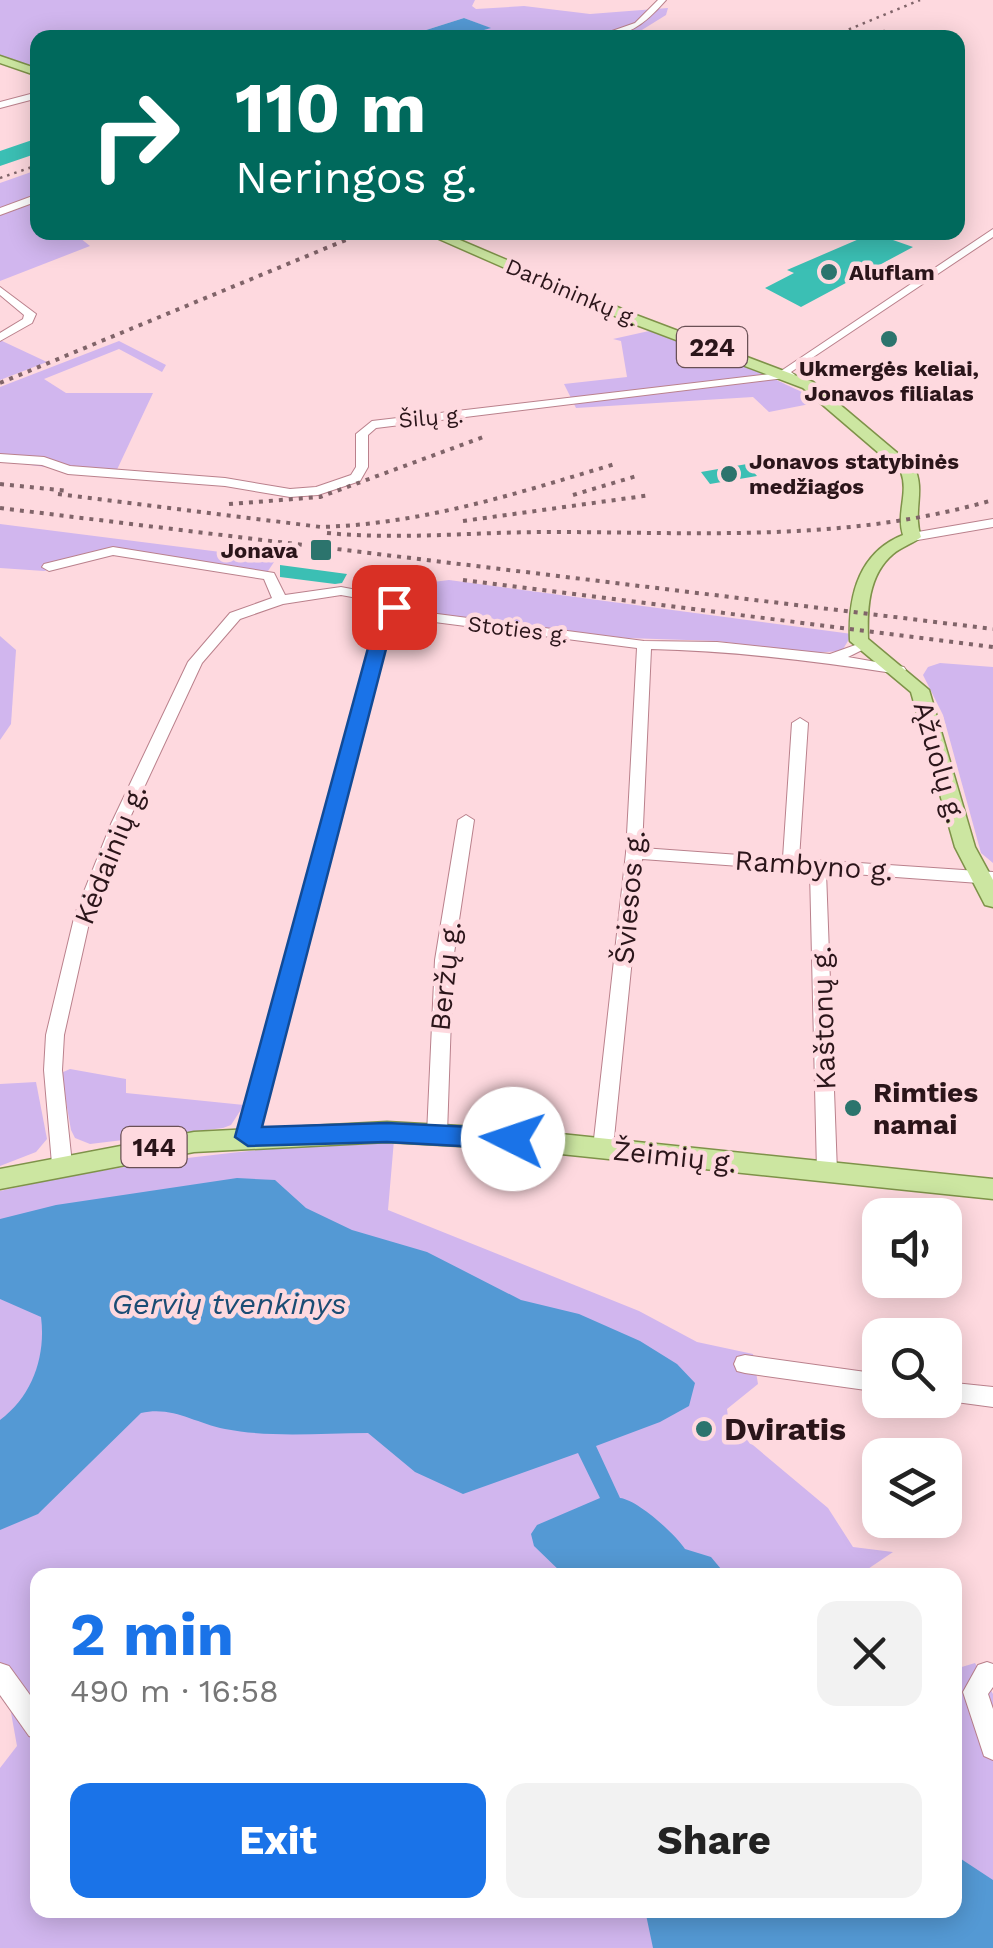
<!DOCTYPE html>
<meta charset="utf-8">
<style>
:root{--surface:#fff;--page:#f2f2f2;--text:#222;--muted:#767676;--accent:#1a73e8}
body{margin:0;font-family:"Work Sans",sans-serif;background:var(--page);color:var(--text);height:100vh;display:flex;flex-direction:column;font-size:38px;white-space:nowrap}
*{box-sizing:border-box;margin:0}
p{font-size:32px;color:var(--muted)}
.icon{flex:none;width:55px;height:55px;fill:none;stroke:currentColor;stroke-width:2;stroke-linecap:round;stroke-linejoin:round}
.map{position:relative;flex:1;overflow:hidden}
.details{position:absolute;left:30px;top:1568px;width:932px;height:350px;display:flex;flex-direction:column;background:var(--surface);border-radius:20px;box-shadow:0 5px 25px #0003}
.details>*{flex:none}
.guide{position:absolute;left:30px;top:30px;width:935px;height:210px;border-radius:20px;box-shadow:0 5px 25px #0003;background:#00695c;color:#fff;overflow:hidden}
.fabs{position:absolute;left:862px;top:1198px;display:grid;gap:20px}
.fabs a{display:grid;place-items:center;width:100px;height:100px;border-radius:20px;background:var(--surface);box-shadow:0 5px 25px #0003;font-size:50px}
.pin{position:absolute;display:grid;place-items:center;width:85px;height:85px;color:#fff;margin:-42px;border-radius:20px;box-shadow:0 5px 15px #0006}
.me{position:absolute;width:110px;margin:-55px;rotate:274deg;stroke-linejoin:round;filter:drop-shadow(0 0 8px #0008)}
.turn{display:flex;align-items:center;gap:35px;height:210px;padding:0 40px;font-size:45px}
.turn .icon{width:130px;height:130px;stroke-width:2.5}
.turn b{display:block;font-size:70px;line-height:85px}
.round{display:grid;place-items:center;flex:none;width:105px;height:105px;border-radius:20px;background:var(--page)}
.overview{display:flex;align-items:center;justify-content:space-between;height:170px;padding:0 40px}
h1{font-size:60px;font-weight:700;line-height:75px;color:var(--accent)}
.primary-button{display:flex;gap:20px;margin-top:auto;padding:20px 40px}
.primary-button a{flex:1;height:115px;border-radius:20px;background:var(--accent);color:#fff;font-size:40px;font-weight:700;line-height:115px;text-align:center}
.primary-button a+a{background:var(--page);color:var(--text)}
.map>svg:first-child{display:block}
</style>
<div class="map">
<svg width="993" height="1948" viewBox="0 0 993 1948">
<rect width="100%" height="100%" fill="#fed9df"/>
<g fill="#d1b6ee">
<polygon points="0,0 475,0 472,6 476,9 524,6 590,14 668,8 666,15 629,38 531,37 510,31 488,37 460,37 490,28 464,18 404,37 38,38 37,69 0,56"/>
<polygon points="37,170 38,232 94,233 80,238 90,246 0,281 0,183"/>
<path d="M649 331 768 374C772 380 806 392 820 402L769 412 753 397 576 408 564 384 627 377 621 341 613 339Z"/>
<polygon points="0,340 47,362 0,380"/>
<polygon points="119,341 166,365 162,372 119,349 44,379 66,393 153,393 114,476 0,461 0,387"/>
<polygon points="0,524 276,559 264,577 116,554 44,571 0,568"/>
<polygon points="449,580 852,634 842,651 811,653 717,641 626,638 418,612 433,582"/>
<polygon points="0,636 16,650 11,724 0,740"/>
<polygon points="940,663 993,667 993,863 981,853 943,715 923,675 928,667"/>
<polygon points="70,1069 126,1079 126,1093 244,1105 231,1125 223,1128 90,1144 75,1138 71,1130 61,1073"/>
<polygon points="36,1082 47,1139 36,1152 0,1166 0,1084"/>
<path d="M394 1140 388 1210 639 1311 697 1342 753 1354 758 1384 727 1409 729 1425 828 1508 853 1547 893 1552 859 1575H38V1910H955V1669L975 1663 993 1694V1948H0V1768L17 1746 10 1707 0 1695V1191C130 1161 261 1147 394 1140Z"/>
</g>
<g fill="#5499d4">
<polygon points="464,18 491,28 460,37 404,37"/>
<path d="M237 1178 275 1180 306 1208 352 1230 427 1252 521 1300 579 1314 640 1341 677 1364 695 1383 689 1406 660 1422 596 1446 620 1498C638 1500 675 1534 685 1549L711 1557 726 1575H564L534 1546 531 1534 537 1525 600 1498 578 1453 463 1494 415 1472 368 1433C321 1433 271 1438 225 1429 194 1423 173 1406 141 1413L38 1514 0 1530V1420C33 1396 46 1355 41 1317L0 1299V1219L56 1205Z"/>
<polygon points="955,1855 993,1880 993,1948 653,1948 645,1910 955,1910"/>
</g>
<g fill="#3bbfb4">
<polygon points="38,138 38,153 0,166 0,151"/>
<polygon points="873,233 913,247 801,307 765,288 794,273 787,270"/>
<polygon points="747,464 757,476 710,484 701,472"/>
<polygon points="280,565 347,574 342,583 335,584 280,577"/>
</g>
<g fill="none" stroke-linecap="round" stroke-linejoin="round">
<g stroke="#ba818c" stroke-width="2">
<g id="minor">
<path d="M658 0H666C644 25 627 38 592 38L635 23Z"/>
<polygon points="38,92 38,98 0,108 0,102"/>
<polygon points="38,194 38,201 0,215 0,208"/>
<polygon points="993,229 993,237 791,372 795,375 793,377 376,428 368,435 368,467 360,481 318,495 290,497 225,486 68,474 42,465 0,462 0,454 44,457 70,466 225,478 290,489 316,487 351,475 356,467 356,434 372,421 778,373"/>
<polygon points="0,287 36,314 32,323 0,341 0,333 23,319 24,315 0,295"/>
<polygon points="993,519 993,527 912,541 905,537 912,533"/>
<path d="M113 547 274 573 285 595 341 587 383 595 422 612 644 641 717 642 830 654 861 643 868 647 848 657 904 667 906 670 899 674C816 661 735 651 651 649L642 848 783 858 792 723 800 718 808 723 799 859 993 872V884L826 872 837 1172 834 1177 827 1180 820 1177 817 1172 810 871 642 859 613 1148 610 1153 603 1156 596 1153 593 1148 626 853 637 648 419 620 398 612 390 626 258 1137 255 1142 248 1144 241 1142 238 1137 376 626 387 607 374 601 341 595 283 604 240 619 202 663 127 824 91 914 64 1035 62 1070 72 1164 69 1169 62 1172 55 1169 52 1164 44 1070 46 1035 75 914 111 824 188 662 230 613 272 598 264 579 113 555 49 571 42 567 44 564Z"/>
<polygon points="466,815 474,820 453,960 447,1134 444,1139 430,1139 427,1134 435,960 458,820"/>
<polygon points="745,1355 880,1374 880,1392 745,1373 737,1371 734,1364 737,1357"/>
<polygon points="945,1382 993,1387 993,1407 941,1400 945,1400"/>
<polygon points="987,1662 993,1664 993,1687 988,1694 993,1709 993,1760 984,1756 963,1692 978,1665"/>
<polygon points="0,1663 9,1666 38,1706 38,1739 29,1736 0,1695"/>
</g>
</g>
<g stroke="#7e9249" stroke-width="3">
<g id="major">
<polygon points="0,56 38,69 38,76 0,63"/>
<path d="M423 232H441L636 315 813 382 914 467C926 490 912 512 921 537 912 544 901 547 893 554 868 575 867 610 868 639L929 690 975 847 993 880V907L985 905 955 847 911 692 850 641C848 597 858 553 903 535 896 513 909 493 901 472L803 388 626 321Z"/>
<polygon points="387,1122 513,1129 993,1179 993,1199 513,1149 387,1142 194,1152 0,1189 0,1169 194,1132"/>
</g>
</g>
<use href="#minor" fill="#fff" fill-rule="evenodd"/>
<use href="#major" fill="#cce6a1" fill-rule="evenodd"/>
<g stroke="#806469" stroke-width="2.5" stroke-dasharray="2.5 5" stroke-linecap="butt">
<polyline points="828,38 920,0"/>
<polyline points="869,38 886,30"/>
<polyline points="0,178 38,165"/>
</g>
<g stroke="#806469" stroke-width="4" stroke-dasharray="4 6" stroke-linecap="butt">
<polyline points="0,383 365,232"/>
<polyline points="0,484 69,491"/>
<path d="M58 494 321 527C423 524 518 493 615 464"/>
<polyline points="573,495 640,475"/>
<polyline points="229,504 320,497 486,436"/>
<polyline points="0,508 993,629"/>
<polyline points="463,521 651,495"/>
<path d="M327 533C401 540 474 532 548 532 699 532 845 543 993 500"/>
<polyline points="463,580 993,647"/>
</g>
</g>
<polygon fill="#1a73e8" stroke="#114b97" stroke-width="2.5" points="394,602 403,607 392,626 262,1127 387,1123 513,1129 526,1139 513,1149 387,1142 248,1146 235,1137 374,626 388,603"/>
<g fill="#2c746d" stroke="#fed9df" stroke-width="4">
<circle cx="829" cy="272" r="10"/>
<circle cx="889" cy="339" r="10"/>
<circle cx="729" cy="474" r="10"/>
<rect x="309" y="538" width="24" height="24" rx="5"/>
<circle cx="853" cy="1108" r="10"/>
<circle cx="704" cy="1429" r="10"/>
</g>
<g text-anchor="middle" stroke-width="9" stroke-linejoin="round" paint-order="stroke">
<g font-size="22" font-weight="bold" fill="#2b151a" stroke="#fed9df" text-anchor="start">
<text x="849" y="280">Aluflam</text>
<text x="889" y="376" text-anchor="middle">Ukmergės keliai,<tspan x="889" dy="25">Jonavos filialas</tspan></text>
<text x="749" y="469">Jonavos statybinės<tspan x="749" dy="25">medžiagos</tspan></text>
<text x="298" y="558" text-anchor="end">Jonava</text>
</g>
<g font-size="22" fill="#2b151a" stroke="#fed9df">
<text transform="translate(572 292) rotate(23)" y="8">Darbininkų g.</text>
<text transform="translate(431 417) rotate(-5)" y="8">Šilų g.</text>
<text transform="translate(518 629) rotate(7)" y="8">Stoties g.</text>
</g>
<g fill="#fed9df" stroke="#6a5055" stroke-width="2.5">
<rect x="677" y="327" width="70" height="40" rx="8"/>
<rect x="121.5" y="1127" width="65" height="40" rx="8"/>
</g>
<g font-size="25" font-weight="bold" fill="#2b151a">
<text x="712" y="356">224</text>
<text x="154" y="1156">144</text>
</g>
<g font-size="28" fill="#2b151a" stroke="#fed9df">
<text transform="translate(940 762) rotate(74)" y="10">Ąžuolų g.</text>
<text transform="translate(110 854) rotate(-68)" y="10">Kėdainių g.</text>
<text transform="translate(814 865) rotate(4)" y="10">Rambyno g.</text>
<text transform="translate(629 897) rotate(-85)" y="10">Šviesos g.</text>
<text transform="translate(445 976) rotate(-84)" y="10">Beržų g.</text>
<text transform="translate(823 1018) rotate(-92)" y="10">Kaštonų g.</text>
<text transform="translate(675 1156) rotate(6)" y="10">Žeimių g.</text>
</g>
<g font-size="28" font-weight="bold" fill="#2b151a" stroke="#fed9df" text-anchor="start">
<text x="873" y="1102">Rimties<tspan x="873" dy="32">namai</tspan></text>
</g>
<g font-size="30" font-style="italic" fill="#1a4c74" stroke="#fed9df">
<text x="229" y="1314">Gervių tvenkinys</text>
</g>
<g font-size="32" font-weight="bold" fill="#2b151a" stroke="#fed9df" text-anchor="start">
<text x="724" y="1440">Dviratis</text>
</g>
</g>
</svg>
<div class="fabs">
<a><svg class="icon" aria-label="sound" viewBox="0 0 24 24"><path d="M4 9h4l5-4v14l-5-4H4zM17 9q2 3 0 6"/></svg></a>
<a><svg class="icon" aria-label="search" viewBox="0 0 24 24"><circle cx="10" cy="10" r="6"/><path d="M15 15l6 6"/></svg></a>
<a><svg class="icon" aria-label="layers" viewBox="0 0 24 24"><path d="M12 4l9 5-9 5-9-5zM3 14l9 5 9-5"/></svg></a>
</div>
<div class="pin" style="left:394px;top:607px;background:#d93025"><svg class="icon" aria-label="arrive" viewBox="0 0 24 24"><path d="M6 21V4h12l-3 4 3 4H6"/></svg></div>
<svg class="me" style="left:513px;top:1139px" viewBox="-20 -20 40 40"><circle r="19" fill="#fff"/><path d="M0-13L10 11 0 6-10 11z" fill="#1a73e8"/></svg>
<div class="guide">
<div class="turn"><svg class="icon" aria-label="right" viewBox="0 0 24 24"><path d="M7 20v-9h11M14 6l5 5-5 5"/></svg><div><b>110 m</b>Neringos g.</div></div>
</div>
<section class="details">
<div class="overview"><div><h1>2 min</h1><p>490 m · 16:58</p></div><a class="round"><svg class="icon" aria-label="close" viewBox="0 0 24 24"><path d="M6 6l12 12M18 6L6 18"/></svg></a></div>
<div class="primary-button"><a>Exit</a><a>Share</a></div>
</section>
</div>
